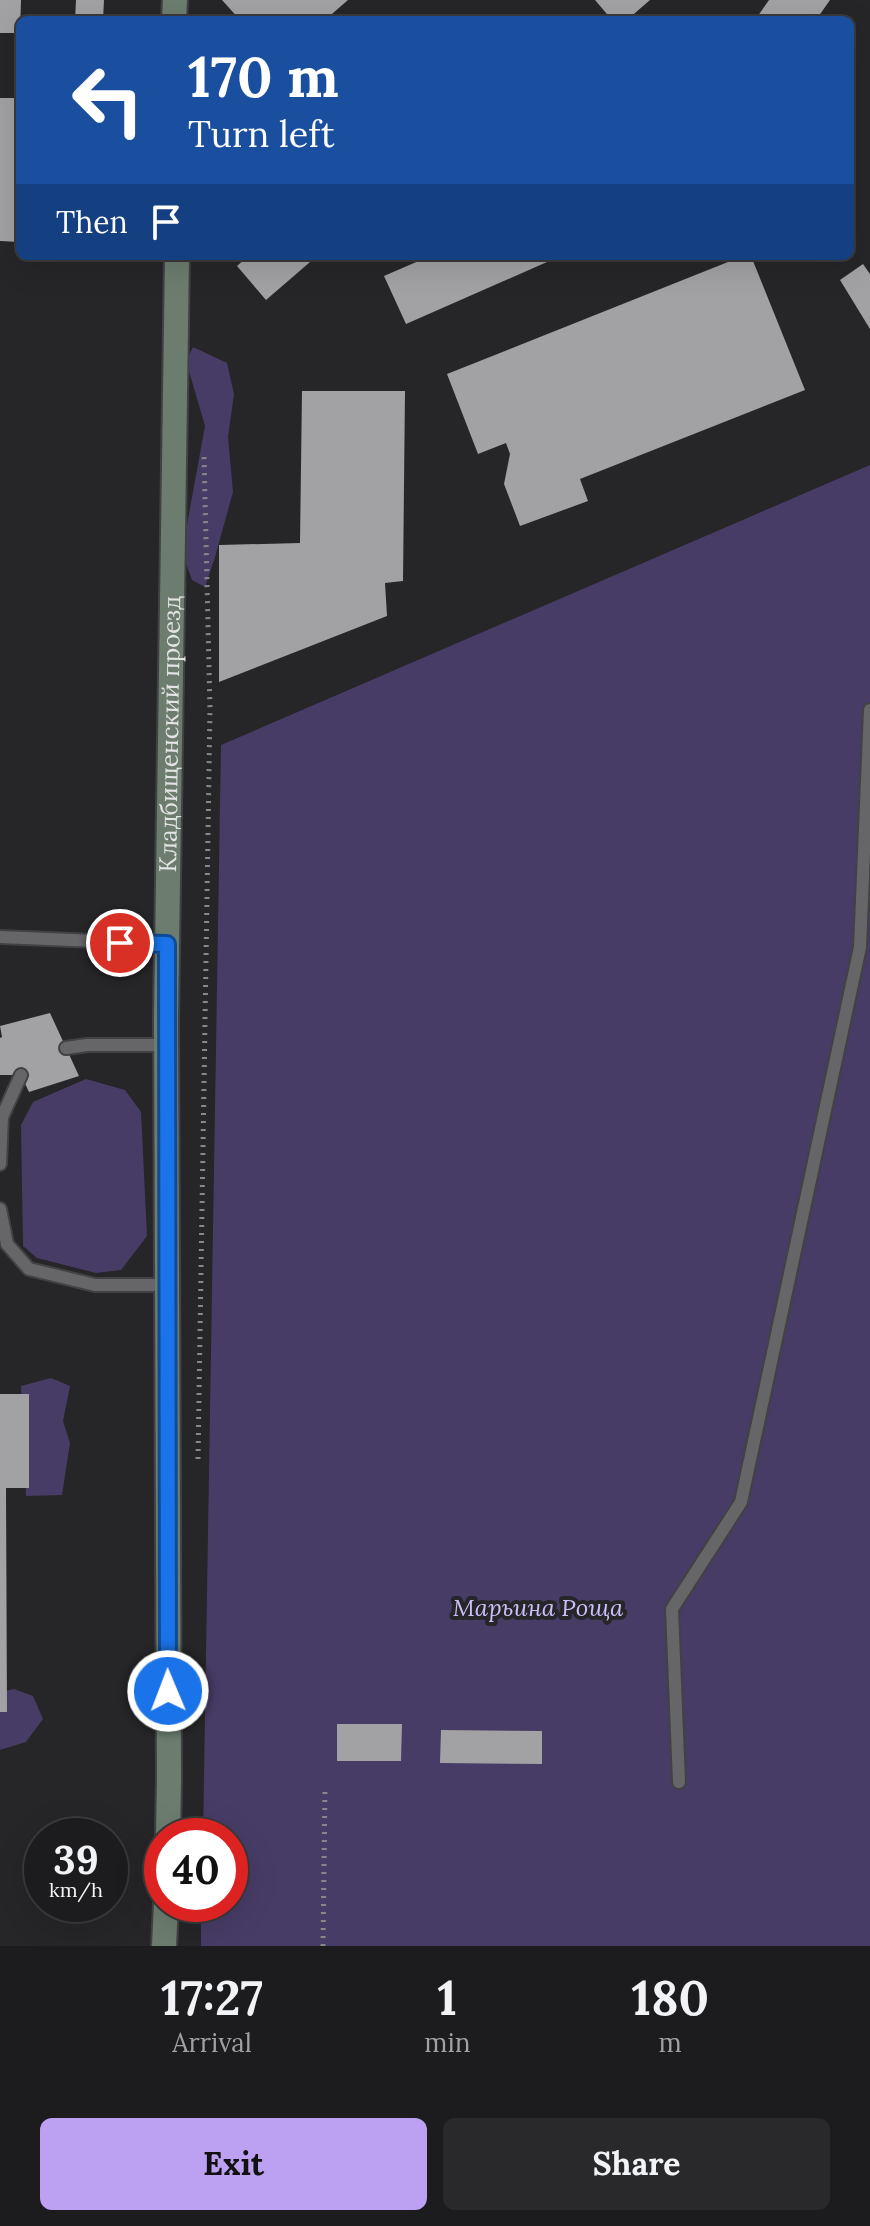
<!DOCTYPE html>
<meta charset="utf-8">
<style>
:root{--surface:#1c1c1e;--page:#29292b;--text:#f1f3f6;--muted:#a0a1a4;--line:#3a3a3c;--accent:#bca0f2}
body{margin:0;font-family:Lora,serif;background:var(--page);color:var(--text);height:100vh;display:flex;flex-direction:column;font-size:30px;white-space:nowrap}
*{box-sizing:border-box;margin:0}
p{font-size:26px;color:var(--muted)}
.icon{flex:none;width:44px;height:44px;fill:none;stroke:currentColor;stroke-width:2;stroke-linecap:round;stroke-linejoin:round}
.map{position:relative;height:1946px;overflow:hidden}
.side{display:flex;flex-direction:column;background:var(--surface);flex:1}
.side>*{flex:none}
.guide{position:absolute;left:16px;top:16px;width:838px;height:244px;border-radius:12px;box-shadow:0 8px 32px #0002,0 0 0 2px var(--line);background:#1a4fa0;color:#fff;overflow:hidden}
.speed{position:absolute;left:24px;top:1818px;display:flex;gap:16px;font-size:40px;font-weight:700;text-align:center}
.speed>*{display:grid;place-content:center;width:104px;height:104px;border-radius:50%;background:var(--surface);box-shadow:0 8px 32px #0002,0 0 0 2px var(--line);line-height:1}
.speed small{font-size:20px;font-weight:400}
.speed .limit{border:12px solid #d22;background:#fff;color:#111}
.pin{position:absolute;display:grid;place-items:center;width:68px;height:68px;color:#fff;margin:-34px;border:4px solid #fff;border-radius:50%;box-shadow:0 2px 8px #0007}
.me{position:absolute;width:88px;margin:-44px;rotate:359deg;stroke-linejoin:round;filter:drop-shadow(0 0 6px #0008)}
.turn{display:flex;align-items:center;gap:28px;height:168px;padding:0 40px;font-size:36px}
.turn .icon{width:104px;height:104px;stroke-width:2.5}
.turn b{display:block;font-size:56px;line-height:68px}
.then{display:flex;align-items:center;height:76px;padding:0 40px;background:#0003;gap:16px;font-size:30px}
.eta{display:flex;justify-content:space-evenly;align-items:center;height:136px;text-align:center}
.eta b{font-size:48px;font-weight:800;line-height:56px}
.primary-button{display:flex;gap:16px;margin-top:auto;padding:16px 40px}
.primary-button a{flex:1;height:92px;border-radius:12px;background:var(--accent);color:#111;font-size:32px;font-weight:800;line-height:92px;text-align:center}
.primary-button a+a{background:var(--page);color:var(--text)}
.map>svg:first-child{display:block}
</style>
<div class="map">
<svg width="870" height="1946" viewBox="0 0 870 1946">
<rect width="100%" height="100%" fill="#262528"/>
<g fill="#473c66">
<polygon points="193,347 227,363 234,394 228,437 233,492 215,557 205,587 192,580 182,552 205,426 186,361"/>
<polygon points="870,465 870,1946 201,1946 201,1904 230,1904 230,1836 203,1836 221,745"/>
<polygon points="86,1079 125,1090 141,1112 147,1236 121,1270 96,1273 37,1258 23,1246 21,1125 33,1102"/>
<polygon points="51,1378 70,1386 63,1421 70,1443 62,1495 26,1496 21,1386"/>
<polygon points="14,1689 33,1696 43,1719 26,1742 0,1750 0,1692"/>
</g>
<g fill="#a2a1a4">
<polygon points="0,0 21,0 20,33 0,33"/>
<polygon points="76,0 104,0 103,20 75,20"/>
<polygon points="222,0 348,0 325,20 240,20"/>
<polygon points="595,0 650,0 627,20 612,20"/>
<polygon points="769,0 830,0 816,20 755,20"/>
<polygon points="0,98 20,98 20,242 0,241"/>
<polygon points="248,256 317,256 266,300 237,266"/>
<polygon points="430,256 544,256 547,262 406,324 384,276"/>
<polygon points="743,256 751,256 805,390 580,479 588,501 520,526 504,484 510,454 506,443 478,454 447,374"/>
<polygon points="863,264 870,274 870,329 840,280"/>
<polygon points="302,391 405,391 403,581 385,583 387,616 219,682 219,545 300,543"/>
<polygon points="50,1013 79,1076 29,1092 21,1075 0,1075 0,1038 2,1037 0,1026"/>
<polygon points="0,1394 29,1394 29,1488 6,1488 7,1712 0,1712"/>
<polygon points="337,1724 402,1724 401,1761 337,1761"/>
<polygon points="441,1730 542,1731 542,1764 440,1763"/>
</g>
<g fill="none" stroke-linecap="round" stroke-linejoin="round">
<g stroke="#424144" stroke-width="16">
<g id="lane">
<polyline points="0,937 167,944"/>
<polyline points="66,1048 87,1045 166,1045"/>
<polyline points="0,1164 2,1117 21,1075"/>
<polyline points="0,1209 7,1244 29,1269 95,1285 168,1285"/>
<polyline points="679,1782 672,1609 741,1502 860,947 870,710"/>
</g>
</g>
<g stroke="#424144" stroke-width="28">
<g id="secondary">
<polyline points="174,20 175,0"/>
<path id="s1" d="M168 1836 169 1780 166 1019 177 256"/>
<polyline points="164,1946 166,1904"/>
</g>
</g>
<g stroke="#88888a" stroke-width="5" stroke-dasharray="2 6" stroke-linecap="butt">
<polyline points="198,1459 210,709 204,457"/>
<polyline points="323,1946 325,1787"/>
</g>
<use href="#lane" stroke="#666568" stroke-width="12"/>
<use href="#secondary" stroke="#6c7d6f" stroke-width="24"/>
</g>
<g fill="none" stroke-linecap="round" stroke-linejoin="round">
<g stroke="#114b97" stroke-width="20">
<polyline id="route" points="120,943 167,944 168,1691"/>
</g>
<use href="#route" stroke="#1a73e8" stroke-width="14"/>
</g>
<g text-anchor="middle" stroke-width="8" stroke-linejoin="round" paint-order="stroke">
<g font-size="24" fill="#e4e4e6" stroke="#262528">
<text dy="8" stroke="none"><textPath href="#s1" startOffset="1102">Кладбищенский проезд</textPath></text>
</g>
<g font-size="24" font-style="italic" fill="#ccbff9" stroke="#262528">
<text x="538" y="1616">Марьина Роща</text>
</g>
</g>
</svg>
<div class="speed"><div>39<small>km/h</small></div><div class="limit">40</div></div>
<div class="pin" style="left:120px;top:943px;background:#d93025"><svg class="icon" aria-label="arrive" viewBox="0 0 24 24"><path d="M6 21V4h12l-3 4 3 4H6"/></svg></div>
<svg class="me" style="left:168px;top:1691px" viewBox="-20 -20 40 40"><circle r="17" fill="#1a73e8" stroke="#fff" stroke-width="3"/><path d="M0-11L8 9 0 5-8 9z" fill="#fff"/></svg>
<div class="guide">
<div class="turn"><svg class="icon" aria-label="left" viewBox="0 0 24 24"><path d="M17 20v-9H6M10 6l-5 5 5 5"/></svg><div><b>170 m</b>Turn left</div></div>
<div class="then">Then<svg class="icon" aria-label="arrive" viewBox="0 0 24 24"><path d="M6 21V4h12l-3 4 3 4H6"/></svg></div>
</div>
</div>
<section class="side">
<div class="eta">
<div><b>17:27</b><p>Arrival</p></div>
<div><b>1</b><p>min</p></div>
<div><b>180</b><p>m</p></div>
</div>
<div class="primary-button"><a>Exit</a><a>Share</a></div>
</section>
